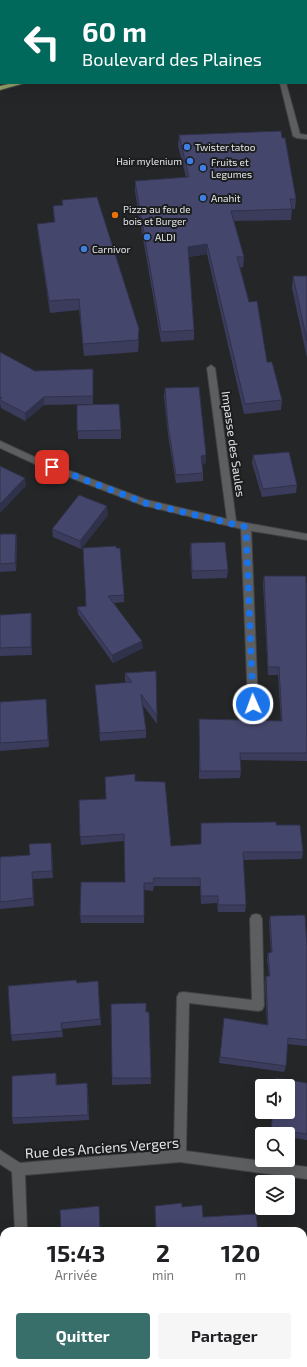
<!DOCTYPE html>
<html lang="fr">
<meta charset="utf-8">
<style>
:root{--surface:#fff;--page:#f6f6f6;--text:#202124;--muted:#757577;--accent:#396f6a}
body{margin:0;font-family:"Exo 2",sans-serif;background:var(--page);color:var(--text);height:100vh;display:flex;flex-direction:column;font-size:15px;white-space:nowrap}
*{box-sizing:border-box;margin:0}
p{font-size:13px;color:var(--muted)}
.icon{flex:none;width:22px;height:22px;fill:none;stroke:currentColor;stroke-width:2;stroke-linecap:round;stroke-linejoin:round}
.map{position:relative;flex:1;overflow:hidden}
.sheet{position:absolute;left:0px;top:1227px;width:307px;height:140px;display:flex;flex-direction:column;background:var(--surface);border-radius:12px 12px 0 0;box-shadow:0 4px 16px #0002}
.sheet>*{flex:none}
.guide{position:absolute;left:0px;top:0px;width:307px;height:84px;box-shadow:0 4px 16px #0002;background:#00695c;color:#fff;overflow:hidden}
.fabs{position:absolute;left:255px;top:1079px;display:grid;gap:8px}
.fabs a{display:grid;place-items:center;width:40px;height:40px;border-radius:4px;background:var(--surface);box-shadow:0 4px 16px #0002;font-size:20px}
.pin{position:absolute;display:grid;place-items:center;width:34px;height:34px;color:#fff;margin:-17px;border-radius:8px;box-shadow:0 2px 6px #0006}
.me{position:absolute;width:44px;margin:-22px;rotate:358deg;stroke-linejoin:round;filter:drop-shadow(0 0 3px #0008)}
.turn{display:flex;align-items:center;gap:14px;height:84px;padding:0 16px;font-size:18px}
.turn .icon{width:52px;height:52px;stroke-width:2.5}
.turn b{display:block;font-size:28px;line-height:34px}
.eta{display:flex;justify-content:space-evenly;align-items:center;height:68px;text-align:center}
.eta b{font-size:24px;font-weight:700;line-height:28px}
.primary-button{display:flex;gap:8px;margin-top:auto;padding:8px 16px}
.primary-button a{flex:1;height:46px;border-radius:4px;background:var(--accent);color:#fff;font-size:16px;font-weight:700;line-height:46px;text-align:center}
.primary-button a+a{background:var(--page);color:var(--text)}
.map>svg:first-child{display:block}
</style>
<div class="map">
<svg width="307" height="1367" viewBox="0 0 307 1367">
<rect width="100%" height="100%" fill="#252628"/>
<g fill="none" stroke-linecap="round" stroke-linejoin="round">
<g stroke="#414244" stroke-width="2">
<polygon id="lane" points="246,524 251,527 258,704 257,707 249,707 248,704 241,527"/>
</g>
<g stroke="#414244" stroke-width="2">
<g id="street">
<rect x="0" y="19" width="1" height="4"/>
<polygon points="280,83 286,83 300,134 307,135 307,139 297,138 293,136"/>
<polygon points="211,365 215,368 236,521 307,534 307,540 246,530 142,505 35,464 0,448 0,441 41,460 147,500 227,519 207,368"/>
<polygon points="256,914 260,915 262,919 264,1006 262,1010 258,1011 189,1003 186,1151 307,1167 307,1179 180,1162 25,1175 27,1231 15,1231 12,1172 0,1164 0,1150 20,1163 174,1150 177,997 179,993 183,992 252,1000 250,919 252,915"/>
<rect x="21" y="1363" width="14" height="4"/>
</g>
</g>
<g stroke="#414244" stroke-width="2">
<g id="primary">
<rect x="306" y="5" width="1" height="4"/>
<rect x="306" y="14" width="1" height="4"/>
<rect x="0" y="77" width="1" height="4"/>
<polygon points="13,83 25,83 0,90 0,86"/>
</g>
</g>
<use href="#lane" fill="#5c5e60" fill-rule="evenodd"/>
<use href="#street" fill="#5c5e60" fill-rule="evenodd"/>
<use href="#primary" fill="#8e9d65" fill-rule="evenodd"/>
</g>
<g fill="#3b3c5c">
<polygon points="179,135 282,138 296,199 295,209 292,209 291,220 234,221 244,257 243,267 239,268 249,302 267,362 282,400 281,410 244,414 207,254 189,257 194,330 194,340 161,342 135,192 135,181 186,177 178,146"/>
<polygon points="62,200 139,329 139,340 138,352 84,356 79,310 50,313 38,235 37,224 54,222 53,206 62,205"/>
<polygon points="293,276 307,276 307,358 292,288"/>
<polygon points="0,352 35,371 93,369 93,404 44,405 25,421 1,408 0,404"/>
<polygon points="165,388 206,455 206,463 202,464 203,473 203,481 176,483 168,435 164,396"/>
<polygon points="77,405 121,430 121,439 78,439"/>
<polygon points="253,455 297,485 296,493 262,497 252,463"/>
<polygon points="108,515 81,549 53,537 52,529"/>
<polygon points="0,534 16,534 17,542 16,571 0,572"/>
<polygon points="191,543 228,570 227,578 192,579 190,551"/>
<polygon points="116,548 124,595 124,602 114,603 143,648 113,663 78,614 77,607 86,606"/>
<polygon points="264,576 307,583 307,761 240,760 241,771 240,778 199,779 199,719 281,721 278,675 268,675 263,584"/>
<polygon points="31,613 32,621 32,655 0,656 0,615"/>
<polygon points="156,671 157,724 142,704 146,730 146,738 100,741 95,685 127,683 125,681 125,673"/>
<polygon points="46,699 49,747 0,751 0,702"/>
<polygon points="135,781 171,846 201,844 201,823 276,825 303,852 302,859 243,860 246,905 245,912 218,912 217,903 201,904 200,886 154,886 153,891 144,890 144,923 81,923 80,916 125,882 124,841 81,845 80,837"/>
<polygon points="52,851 53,878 33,879 34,906 0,909 0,857 30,855"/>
<polygon points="270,916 307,946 307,1046 287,1044 286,1066 284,1072 219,1063 224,1018 267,1025 265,982 266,976 269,976 267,959 268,953 271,953 269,922"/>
<polygon points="98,981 101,1025 62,1029 63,1037 12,1041 11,1035 77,983"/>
<polygon points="146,1012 149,1012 151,1084 112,1085 112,1078"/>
<polygon points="56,1073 57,1085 88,1089 89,1120 13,1124 12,1118"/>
<polygon points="276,1078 307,1083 307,1140 288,1137 288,1134 270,1134 273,1112 288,1112 288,1086 275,1086"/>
</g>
<g fill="#30314b">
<polygon points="207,244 207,254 188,257 188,247"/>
<polygon points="139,329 139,340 138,352 138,340"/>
<polygon points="44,397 44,405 25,421 25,413"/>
<polygon points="206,455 206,463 201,464 201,456"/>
<polygon points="25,478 26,486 0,513 0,504"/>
<polygon points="107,506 108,515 81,549 80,541"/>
<polygon points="16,534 17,542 16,571 15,563"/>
<polygon points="31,613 32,621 32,655 31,647"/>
<polygon points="142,641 143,648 113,663 112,655"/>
<polygon points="51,843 52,851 53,878 52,871"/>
<polygon points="32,872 33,879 34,906 33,898"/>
</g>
<g fill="#45466b" stroke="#30314b">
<polygon points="281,131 282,138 285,138 296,199 290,199 292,209 231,211 244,257 237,257 249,302 257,301 267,362 272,362 282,400 245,404 207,244 188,247 194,330 161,332 135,181 189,177 179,135"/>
<polygon points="97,197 139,329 138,340 83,344 79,299 49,301 37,224 55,222 53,206 63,205 62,200"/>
<polygon points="293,276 307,276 307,341"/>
<polygon points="0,352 35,371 93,369 93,396 44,397 25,413 0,400 2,398 0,397"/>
<polygon points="199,387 206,455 201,456 203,473 176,475 168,426 165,388"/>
<polygon points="119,404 121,430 77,431 77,405"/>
<polygon points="289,452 297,485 263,489 253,455"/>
<polygon points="0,466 25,478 0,504"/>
<polygon points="79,495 107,506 80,541 52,529"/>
<polygon points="0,534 16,534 15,563 0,564"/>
<polygon points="225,542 228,570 192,571 191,543"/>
<polygon points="116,546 116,548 120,548 124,595 108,596 142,641 112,655 77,607 86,606 83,548"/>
<polygon points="264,576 306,576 307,753 240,753 241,771 200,771 199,719 282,721 279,667 268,667"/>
<polygon points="31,613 31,647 0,648 0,615"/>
<polygon points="156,671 157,716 141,694 146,730 100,733 95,685 132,682 125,673"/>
<polygon points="46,699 48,740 0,743 0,702"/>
<polygon points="135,774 135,781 165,782 171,846 201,844 201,823 276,822 276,825 300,825 303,852 243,852 246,905 218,905 218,896 201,896 200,878 154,878 153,883 144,883 144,916 80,916 81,882 125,882 124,834 80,837 79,800 106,799 105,777"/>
<polygon points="51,843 52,871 32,872 33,898 0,902 0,857 30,855 29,844"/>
<polygon points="305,915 307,946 307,1040 288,1038 286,1066 220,1057 224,1018 268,1025 266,976 270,976 268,953 272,952 270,916"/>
<polygon points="76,980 77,983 98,981 100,1019 61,1023 62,1031 11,1035 8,986"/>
<polygon points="146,1003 146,1012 149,1012 151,1078 112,1078 111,1004"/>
<polygon points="56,1073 56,1085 87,1083 88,1115 12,1118 12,1076"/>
<polygon points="276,1078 307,1083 307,1134 271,1129 273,1112 288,1112 288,1086 276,1086"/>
<polygon points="182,1203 182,1207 202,1205 203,1217 256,1214 258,1231 156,1231 155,1206"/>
<polygon points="99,1206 100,1231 61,1231 60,1210"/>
<rect x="149" y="1363" width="148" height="4"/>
</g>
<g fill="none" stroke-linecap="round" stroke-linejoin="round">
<polyline stroke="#1a73e8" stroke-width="7" stroke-dasharray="0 12.6" points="52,467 145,503 246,527 253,704"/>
</g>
<g fill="#3f7fe0" stroke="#1b1d1f" stroke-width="1.5">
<circle cx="187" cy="147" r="4"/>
<circle cx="190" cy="161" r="4"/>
<circle cx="203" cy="168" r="4"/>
<circle cx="203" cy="198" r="4"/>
<circle cx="147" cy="237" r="4"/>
<circle cx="84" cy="249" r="4"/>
</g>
<circle fill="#e8710a" stroke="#1b1d1f" stroke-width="1.5" cx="115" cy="215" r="4"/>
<g text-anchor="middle" stroke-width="4" stroke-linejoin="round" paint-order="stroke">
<g font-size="10" fill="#e4e5e6" stroke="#1b1d1f" text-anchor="start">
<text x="195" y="151">Twister tatoo</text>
<text x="182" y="165" text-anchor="end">Hair mylenium</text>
<text x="211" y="166">Fruits et<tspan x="211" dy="12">Legumes</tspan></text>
<text x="211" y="202">Anahit</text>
<text x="123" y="213">Pizza au feu de<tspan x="123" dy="12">bois et Burger</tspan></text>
<text x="155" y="241">ALDI</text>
<text x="92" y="253">Carnivor</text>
</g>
<g font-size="12" fill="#e4e5e6" stroke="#1b1d1f">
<text transform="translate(233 444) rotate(82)" y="4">Impasse des Saules</text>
</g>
<g font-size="14" fill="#e4e5e6" stroke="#1b1d1f">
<text transform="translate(102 1148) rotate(-4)" y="5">Rue des Anciens Vergers</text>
</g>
</g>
</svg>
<div class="fabs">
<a><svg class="icon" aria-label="sound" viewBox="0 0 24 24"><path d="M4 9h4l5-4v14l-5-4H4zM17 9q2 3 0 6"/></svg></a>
<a><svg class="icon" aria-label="search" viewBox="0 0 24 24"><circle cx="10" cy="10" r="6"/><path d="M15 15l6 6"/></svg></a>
<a><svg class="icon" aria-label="layers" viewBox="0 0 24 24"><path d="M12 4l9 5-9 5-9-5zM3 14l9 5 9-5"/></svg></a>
</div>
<div class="pin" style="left:52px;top:467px;background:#d93025"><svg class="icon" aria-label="arrive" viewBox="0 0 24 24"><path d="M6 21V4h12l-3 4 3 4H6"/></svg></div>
<svg class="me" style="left:253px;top:704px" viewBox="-20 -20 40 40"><circle r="17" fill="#1a73e8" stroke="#fff" stroke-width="3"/><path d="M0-11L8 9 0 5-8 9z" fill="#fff"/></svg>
<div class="guide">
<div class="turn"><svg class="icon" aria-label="left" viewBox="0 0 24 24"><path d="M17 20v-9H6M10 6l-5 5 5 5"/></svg><div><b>60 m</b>Boulevard des Plaines</div></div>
</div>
<section class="sheet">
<div class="eta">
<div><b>15:43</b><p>Arrivée</p></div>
<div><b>2</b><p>min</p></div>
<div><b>120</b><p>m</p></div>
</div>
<div class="primary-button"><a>Quitter</a><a>Partager</a></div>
</section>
</div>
